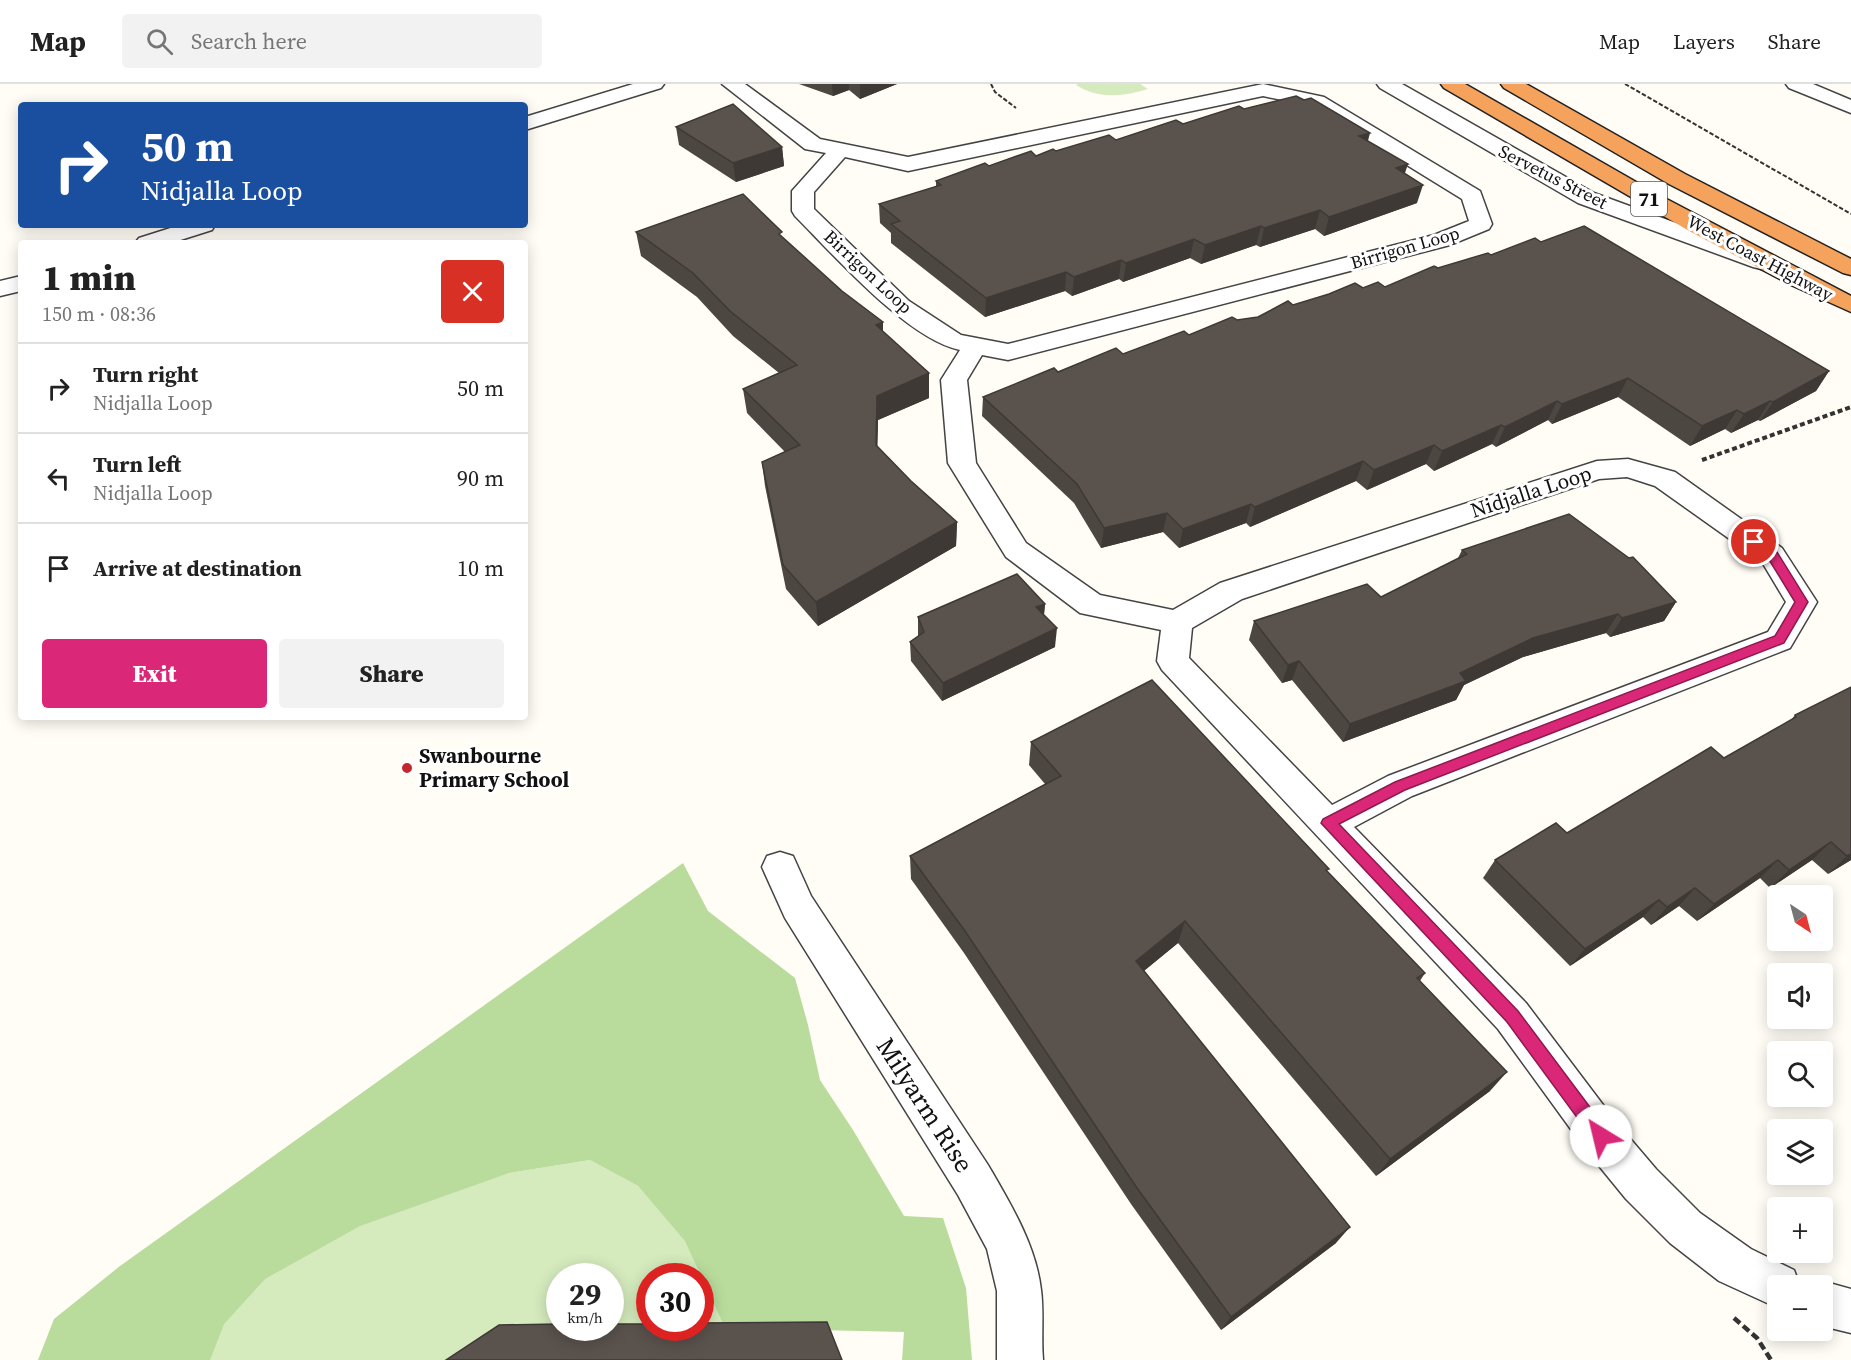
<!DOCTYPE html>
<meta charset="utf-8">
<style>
:root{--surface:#fff;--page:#f2f2f2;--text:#222;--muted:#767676;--line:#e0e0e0;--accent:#db2777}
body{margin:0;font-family:"Source Serif 4",serif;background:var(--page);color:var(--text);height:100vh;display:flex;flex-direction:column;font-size:22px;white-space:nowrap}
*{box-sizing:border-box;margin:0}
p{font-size:20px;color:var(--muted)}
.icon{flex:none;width:33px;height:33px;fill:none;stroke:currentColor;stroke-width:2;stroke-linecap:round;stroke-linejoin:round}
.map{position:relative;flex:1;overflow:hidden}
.sheet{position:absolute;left:18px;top:156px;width:510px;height:480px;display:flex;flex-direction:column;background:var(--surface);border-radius:6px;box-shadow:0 3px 15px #0003}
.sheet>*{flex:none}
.banner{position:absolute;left:18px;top:18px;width:510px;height:126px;border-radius:6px;box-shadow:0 3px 15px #0003;background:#1a4fa0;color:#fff;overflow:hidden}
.needle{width:39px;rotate:144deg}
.controls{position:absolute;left:1767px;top:801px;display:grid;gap:12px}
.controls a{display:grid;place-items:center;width:66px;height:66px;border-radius:6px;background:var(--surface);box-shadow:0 3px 15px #0003;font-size:30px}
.speed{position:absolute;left:546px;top:1179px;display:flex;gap:12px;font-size:30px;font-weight:700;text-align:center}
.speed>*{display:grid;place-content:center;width:78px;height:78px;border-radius:50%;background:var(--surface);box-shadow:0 3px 15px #0003;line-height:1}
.speed small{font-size:15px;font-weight:400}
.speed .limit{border:9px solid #d22;background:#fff;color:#111}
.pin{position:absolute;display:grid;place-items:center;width:51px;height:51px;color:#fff;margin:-26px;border:3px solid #fff;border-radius:50%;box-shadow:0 2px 6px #0007}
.me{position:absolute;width:66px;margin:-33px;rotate:324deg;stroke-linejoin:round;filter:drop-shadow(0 0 4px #0008)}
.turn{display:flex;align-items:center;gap:21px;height:126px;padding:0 24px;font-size:27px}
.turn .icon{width:78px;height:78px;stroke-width:2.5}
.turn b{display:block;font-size:42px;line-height:51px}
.round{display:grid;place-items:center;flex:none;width:63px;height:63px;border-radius:6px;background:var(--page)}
.headline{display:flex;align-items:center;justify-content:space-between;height:102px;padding:0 24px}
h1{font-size:36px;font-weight:800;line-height:45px}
.cta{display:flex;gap:12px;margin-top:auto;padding:12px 24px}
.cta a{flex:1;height:69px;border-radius:6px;background:var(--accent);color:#fff;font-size:24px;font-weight:800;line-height:69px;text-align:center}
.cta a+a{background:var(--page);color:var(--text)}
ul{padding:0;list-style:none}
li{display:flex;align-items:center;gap:18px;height:90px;padding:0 24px;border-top:2px solid var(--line)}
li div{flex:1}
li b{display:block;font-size:22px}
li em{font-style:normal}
header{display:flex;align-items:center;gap:36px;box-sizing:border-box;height:84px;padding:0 30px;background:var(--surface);border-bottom:2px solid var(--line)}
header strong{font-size:28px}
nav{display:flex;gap:33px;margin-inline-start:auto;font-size:21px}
.search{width:420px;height:54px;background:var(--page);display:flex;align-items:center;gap:15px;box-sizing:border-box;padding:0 21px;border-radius:6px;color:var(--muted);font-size:22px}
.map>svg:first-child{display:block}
</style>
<header>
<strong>Map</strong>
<div class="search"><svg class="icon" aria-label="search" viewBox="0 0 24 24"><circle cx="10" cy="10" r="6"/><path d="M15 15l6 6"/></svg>Search here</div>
<nav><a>Map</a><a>Layers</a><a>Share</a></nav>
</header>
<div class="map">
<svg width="1851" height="1276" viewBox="0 0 1851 1276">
<rect width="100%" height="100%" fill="#fffdf5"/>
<g fill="#d5ebbd">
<path d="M1078 0H1140L1148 5C1123 13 1098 15 1076 1Z"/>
<polygon points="590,1076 638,1102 686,1157 725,1244 700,1244 700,1192 650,1192 649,1242 611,1241 610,1192 560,1192 559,1240 515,1239 459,1276 147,1276 265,1180 336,1140 509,1089"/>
</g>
<polygon fill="#b9dc9c" points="683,779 708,827 795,894 808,941 820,996 853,1046 904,1132 943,1134 966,1204 972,1276 902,1276 904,1248 725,1244 685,1157 638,1102 590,1076 509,1089 360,1142 265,1195 224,1240 210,1276 38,1276 54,1235 120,1182"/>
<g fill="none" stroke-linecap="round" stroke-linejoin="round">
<g stroke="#444" stroke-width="3">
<g id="minor">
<polygon points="633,0 664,0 661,4 525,46 525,33"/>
<path d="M722 0H745L820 55 908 73 1263 0 1324 13 1480 107 1492 140 1489 145 1450 161 1008 276 982 271 967 296 976 379 1026 459 1100 511 1173 526 1220 499 1597 377 1628 375 1675 388 1782 464 1817 518 1790 564 1412 712 1354 743 1526 919 1616 1038 1656 1085 1700 1129 1751 1165 1794 1186 1800 1202H1778V1224L1719 1197 1670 1159 1626 1115 1586 1066 1498 945 1162 586 1157 577 1161 546 1080 529 1006 473 948 379 941 296 960 266C907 255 834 171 795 132L792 127V107L826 69 805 65ZM1263 12 1311 22 1462 115 1469 137 1434 151 1008 260 961 251 909 217 814 125V108L845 73 908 87ZM1627 393 1655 402 1762 478 1786 518 1768 548 1388 692 1332 721 1189 574 1192 544 1242 515 1599 395Z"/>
<polygon points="1377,0 1402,0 1594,109 1769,173 1773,178 1769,183 1761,185 1753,183 1578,119 1380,4"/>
<polygon points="1786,0 1813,0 1851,16 1851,29 1789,4"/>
<polygon points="180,141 215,141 212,146 171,159 135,159 139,154"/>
<polygon points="21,192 21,207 0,212 0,197"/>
<path d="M780 768 793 772 811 812 988 1081C1010 1119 1036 1161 1041 1206 1044 1229 1041 1253 1043 1276H997V1207L987 1165 958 1111 785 834 762 783 767 772Z"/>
<polygon points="1822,1197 1851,1205 1851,1249 1822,1242 1822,1202 1810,1202"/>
</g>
</g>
<g stroke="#222" stroke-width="3">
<g id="highway">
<polygon points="1441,0 1465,0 1657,110 1851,212 1851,228 1791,201 1691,148 1444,4"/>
<polygon points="1501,0 1526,0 1685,90 1851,175 1851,191 1843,189 1669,100 1504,4"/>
</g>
</g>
<g stroke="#333" stroke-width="2" stroke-dasharray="4.5 2" stroke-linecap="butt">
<polyline points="991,0 995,8 1016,24"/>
<polyline points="1625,0 1851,130"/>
</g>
<polyline stroke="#333" stroke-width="4" stroke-dasharray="5 3" stroke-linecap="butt" points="1702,376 1851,323"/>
<polyline stroke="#333" stroke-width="4.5" stroke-dasharray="8 4" stroke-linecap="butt" points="1734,1234 1757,1254 1771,1276"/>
<use href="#minor" fill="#fff" fill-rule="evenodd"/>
<use href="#highway" fill="#f5a25d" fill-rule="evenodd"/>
</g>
<g fill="#4d4742">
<polygon points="799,0 897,0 860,15 849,6 833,12"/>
<polygon points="1244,25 1368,57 1405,90 1417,119 1324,152 1315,145 1260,163 1256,161 1201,180 1190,174 1123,198 1119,195 1072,212 1065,207 985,233 891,159 891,149 880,139 879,120 936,103 936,97 989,82 1056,67 1116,56"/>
<polygon points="676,43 782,63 784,82 736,98 679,61"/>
<polygon points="636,148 782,153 842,207 883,238 883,247 929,289 929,314 878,336 877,362 911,397 957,438 956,462 818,542 786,505 765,402 762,378 785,368 747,329 743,305 779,289 733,252 697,213 641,172"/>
<polygon points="1541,158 1829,287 1816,307 1760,337 1758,336 1731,349 1725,345 1690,362 1618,313 1552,340 1548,336 1496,363 1492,360 1434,387 1426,380 1367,406 1356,397 1250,443 1246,439 1179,464 1163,448 1101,464 1074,419 982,332 983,313 1058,288 1123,270 1237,236 1258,233 1293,221 1363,204 1385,203 1438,184"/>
<polygon points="1462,466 1676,518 1664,537 1610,553 1606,549 1523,573 1464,601 1456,616 1343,658 1292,596 1282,599 1249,556 1254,537 1381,513 1458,474"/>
<polygon points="1045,520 1044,531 1055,563 942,617 911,577 910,558 918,552 918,533"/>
<polygon points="1851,603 1851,776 1828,790 1812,776 1770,804 1760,794 1697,837 1679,822 1651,841 1643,833 1570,882 1483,794 1495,776 1567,749 1724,674 1791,636 1795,631"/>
<polygon points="1031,658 1327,788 1425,889 1420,897 1490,1007 1376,1092 1178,859 1144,887 1336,1159 1221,1246 1131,1120 964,869 911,795 910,772 1045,700 1029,681"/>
</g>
<g fill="#3f3936">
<polygon points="832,0 849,0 849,6 833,12"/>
<polygon points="860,0 897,0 860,15"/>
<polygon points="1370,49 1365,68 1359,52"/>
<polygon points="782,63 784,82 736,98 733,79"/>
<polygon points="1408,80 1402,98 1396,84"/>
<polygon points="1423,101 1417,119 1324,152 1329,133"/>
<polygon points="1320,126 1315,145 1260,163 1264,144"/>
<polygon points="1261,142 1256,161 1201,180 1205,161"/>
<polygon points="1194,155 1190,174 1123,198 1126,179"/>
<polygon points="1121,176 1119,195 1072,212 1074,193"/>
<polygon points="1066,188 1065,207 985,233 986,214"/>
<polygon points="883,238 883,263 876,241"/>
<polygon points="1829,287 1816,307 1760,337 1773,318"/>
<polygon points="929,289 929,314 878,336 877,385 876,361 877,312"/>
<polygon points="1628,294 1618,313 1552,340 1562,320"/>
<polygon points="1557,317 1548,336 1496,363 1505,343"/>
<polygon points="1770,317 1758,336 1731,349 1744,330"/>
<polygon points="1737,326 1725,345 1690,362 1702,342"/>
<polygon points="1501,341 1492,360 1434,387 1442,367"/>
<polygon points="1434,361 1426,380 1367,406 1374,386"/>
<polygon points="1363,377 1356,397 1250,443 1255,423"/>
<polygon points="1251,420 1246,439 1179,464 1183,445"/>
<polygon points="1167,429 1163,448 1101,464 1104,444"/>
<polygon points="957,438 956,462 818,542 816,518"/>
<polygon points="1676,518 1664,537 1610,553 1622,534"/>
<polygon points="1045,520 1043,539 1036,523"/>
<polygon points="1618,530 1606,549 1523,573 1464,601 1456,616 1343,658 1350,640 1533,554"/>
<polygon points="1057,544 1055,563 942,617 943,599"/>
<polygon points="1299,577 1292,596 1282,599 1288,581"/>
<polygon points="1831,758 1812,776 1770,804 1789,786"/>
<polygon points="1851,770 1851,776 1828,790 1847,772"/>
<polygon points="1778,776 1760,794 1697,837 1714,820"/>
<polygon points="1695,804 1679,822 1651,841 1667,823"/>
<polygon points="1659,816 1643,833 1570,882 1585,865"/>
<polygon points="1185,837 1178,859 1130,898 1136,877"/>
<polygon points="1507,988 1490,1007 1376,1092 1390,1075"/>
<polygon points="1350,1143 1336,1159 1221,1246 1231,1233"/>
</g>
<g fill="#5a524d" stroke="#3f3936" stroke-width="1.5">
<polygon points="1296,12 1304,16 1311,14 1370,49 1359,52 1408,80 1396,84 1423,101 1329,133 1320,126 1264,144 1261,142 1205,161 1194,155 1126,179 1121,176 1074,193 1066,188 986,214 891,140 900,137 879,120 941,101 936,97 985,79 989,82 1031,67 1036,72 1053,65 1056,67 1109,51 1116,56 1176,36 1183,40 1239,22 1244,25"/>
<polygon points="733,20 782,63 733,79 676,43"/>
<polygon points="743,110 782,148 779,150 842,207 883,238 876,241 929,289 877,312 876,361 911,397 957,438 816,518 783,481 762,378 800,361 743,305 797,281 730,227 693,189 636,148"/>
<polygon points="1584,142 1829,287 1773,318 1770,317 1744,330 1737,326 1702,342 1628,294 1562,320 1557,317 1505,343 1501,341 1442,367 1434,361 1374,386 1363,377 1255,423 1251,420 1183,445 1167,429 1104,444 1077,400 983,313 1054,284 1058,288 1116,264 1123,270 1184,247 1189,251 1232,233 1237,236 1258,233 1288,217 1293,221 1329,210 1355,199 1363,204 1378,198 1385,203 1434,182 1438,184 1488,169 1491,171 1535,154 1541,158"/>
<polygon points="1569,430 1629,474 1633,473 1676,518 1622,534 1618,530 1533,554 1460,589 1466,597 1350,640 1299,577 1288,581 1254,537 1367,500 1381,513 1467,470 1462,466"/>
<polygon points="1017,490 1045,520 1036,523 1057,544 943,599 910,558 924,548 918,533"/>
<polygon points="1152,596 1329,785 1326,786 1425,889 1417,894 1507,988 1390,1075 1185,837 1136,877 1350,1143 1231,1233 1137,1104 965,847 910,772 1061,692 1031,658"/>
<polygon points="1851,603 1851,770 1847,772 1831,758 1789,786 1778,776 1714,820 1695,804 1667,823 1659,816 1585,865 1495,776 1556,739 1567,749 1711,663 1724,674 1796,633 1795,631"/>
<polygon points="827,1238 842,1276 446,1276 499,1241 560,1240 560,1244 610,1244 610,1240 650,1240 650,1244 700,1244 700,1239"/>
</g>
<polygon fill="#db2777" stroke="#8e194d" stroke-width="1.5" points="1754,454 1777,468 1808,518 1784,559 1405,706 1339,740 1518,927 1607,1046 1610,1052 1607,1058 1601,1061 1595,1058 1507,938 1321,739 1323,735 1395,698 1775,552 1795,518 1768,474 1750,461 1748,458"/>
<circle fill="#c4262e" stroke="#fff" stroke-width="2" cx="407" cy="684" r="6"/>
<g text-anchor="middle" stroke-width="6" stroke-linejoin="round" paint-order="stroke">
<g font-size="18" fill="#111" stroke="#fff">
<text transform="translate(1553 93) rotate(27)" y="6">Servetus Street</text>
<text transform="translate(1405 164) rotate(-16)" y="6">Birrigon Loop</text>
<text transform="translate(1760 174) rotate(28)" y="6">West Coast Highway</text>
<text transform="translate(868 188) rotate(43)" y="6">Birrigon Loop</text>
</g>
<rect fill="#fff" stroke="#585858" stroke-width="1.5" x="1631" y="98" width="36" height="34" rx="4.5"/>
<g font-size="20" font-weight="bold" fill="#111">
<text x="1649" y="122">71</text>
</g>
<g font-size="21" fill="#111" stroke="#fff">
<text transform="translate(1531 408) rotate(-18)" y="7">Nidjalla Loop</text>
</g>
<g font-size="21" font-weight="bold" fill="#111" stroke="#fff" text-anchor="start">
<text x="419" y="679">Swanbourne<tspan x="419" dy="24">Primary School</tspan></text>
</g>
<g font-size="26" fill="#111" stroke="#fff">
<text transform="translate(925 1021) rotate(57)" y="9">Milyarm Rise</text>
</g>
</g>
</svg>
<div class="controls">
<a><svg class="needle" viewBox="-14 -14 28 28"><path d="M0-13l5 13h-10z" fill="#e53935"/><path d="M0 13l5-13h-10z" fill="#767676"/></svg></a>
<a><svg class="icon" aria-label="sound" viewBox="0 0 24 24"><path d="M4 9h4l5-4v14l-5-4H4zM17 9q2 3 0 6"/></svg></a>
<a><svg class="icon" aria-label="search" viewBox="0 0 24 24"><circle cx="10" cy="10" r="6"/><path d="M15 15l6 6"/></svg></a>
<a><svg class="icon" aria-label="layers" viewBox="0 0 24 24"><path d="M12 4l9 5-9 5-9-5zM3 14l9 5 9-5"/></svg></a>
<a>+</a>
<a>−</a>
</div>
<div class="speed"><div>29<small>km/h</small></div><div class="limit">30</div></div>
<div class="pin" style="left:1754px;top:458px;background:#d93025"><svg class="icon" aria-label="arrive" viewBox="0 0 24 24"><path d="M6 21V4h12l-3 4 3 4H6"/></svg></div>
<svg class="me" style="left:1601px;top:1052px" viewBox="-20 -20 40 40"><circle r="19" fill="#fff"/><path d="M0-13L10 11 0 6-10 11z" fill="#db2777"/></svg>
<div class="banner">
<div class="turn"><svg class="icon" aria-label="right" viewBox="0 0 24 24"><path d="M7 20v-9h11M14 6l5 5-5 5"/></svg><div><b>50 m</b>Nidjalla Loop</div></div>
</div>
<section class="sheet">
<div class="headline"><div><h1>1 min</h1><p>150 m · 08:36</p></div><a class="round" style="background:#d93025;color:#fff"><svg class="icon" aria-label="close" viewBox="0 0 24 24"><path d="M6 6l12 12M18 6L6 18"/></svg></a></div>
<ul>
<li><svg class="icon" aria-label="right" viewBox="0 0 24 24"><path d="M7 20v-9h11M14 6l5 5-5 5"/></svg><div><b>Turn right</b><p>Nidjalla Loop</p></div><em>50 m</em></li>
<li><svg class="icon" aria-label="left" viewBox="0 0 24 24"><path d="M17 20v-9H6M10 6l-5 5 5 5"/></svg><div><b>Turn left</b><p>Nidjalla Loop</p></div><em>90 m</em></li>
<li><svg class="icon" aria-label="arrive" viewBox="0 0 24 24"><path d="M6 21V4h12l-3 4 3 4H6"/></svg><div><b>Arrive at destination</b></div><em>10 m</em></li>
</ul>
<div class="cta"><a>Exit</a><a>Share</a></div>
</section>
</div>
